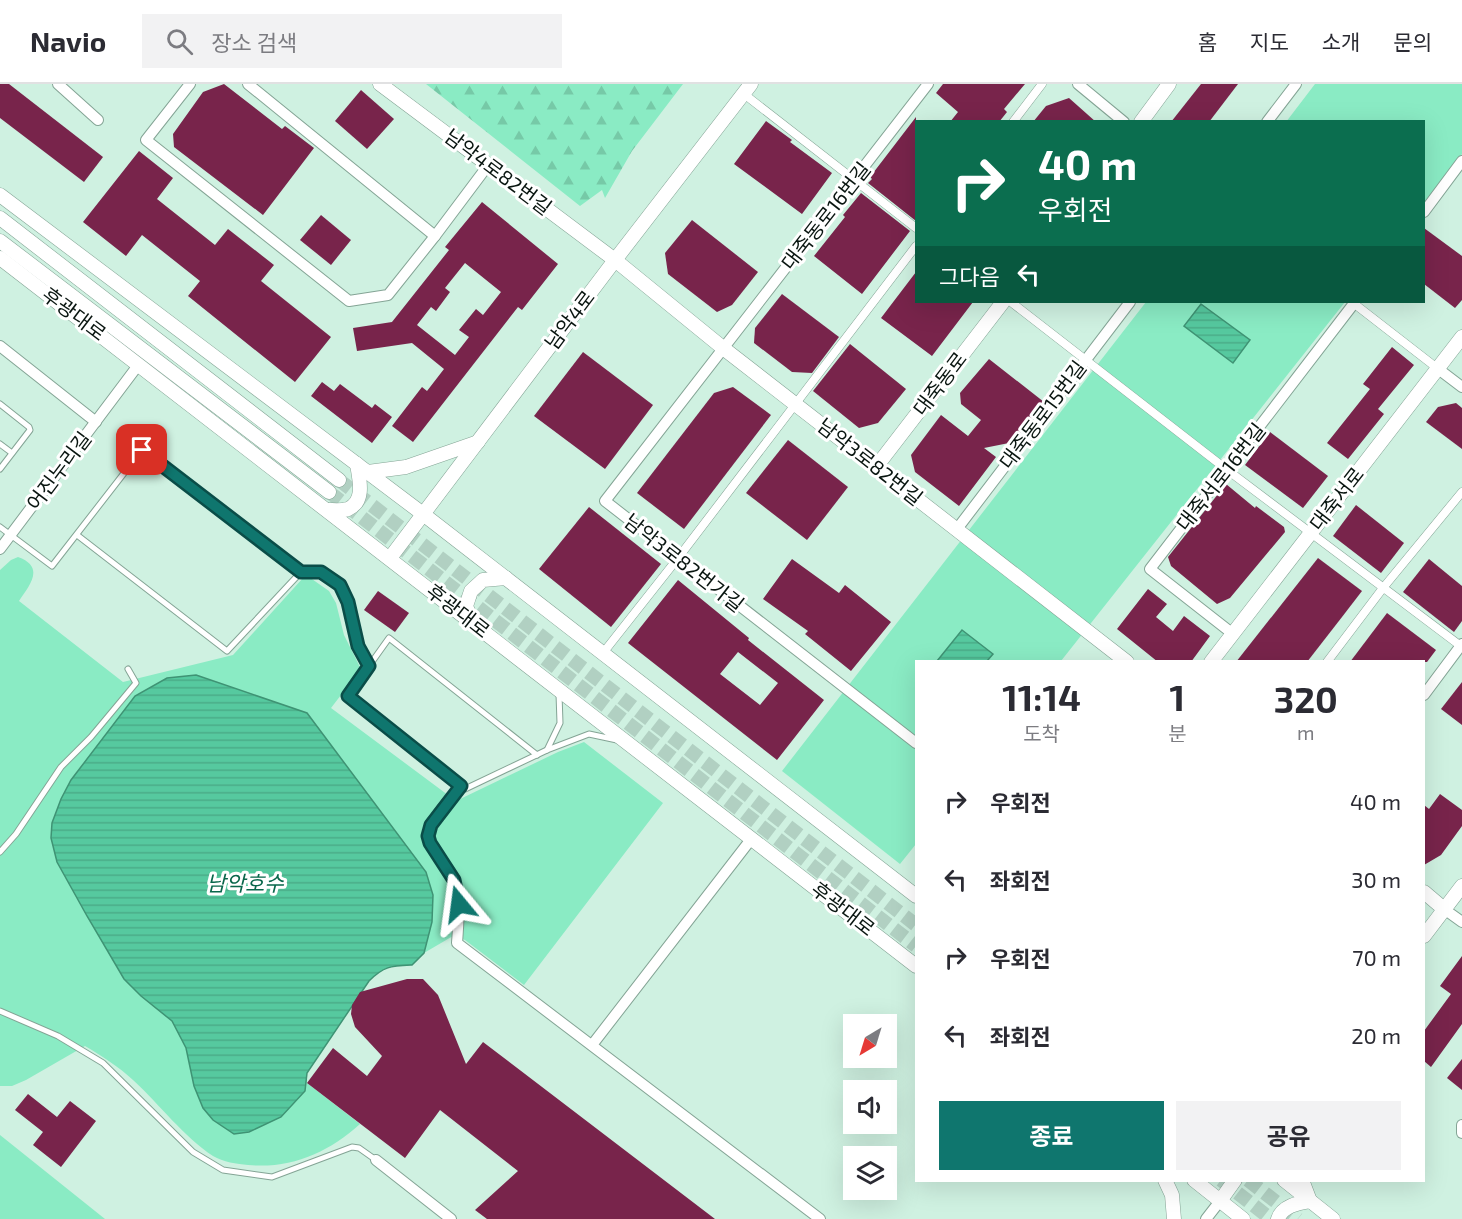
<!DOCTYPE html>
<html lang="ko">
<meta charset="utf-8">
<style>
:root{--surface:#fff;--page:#f2f2f3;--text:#2b2b33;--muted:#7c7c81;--line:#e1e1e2;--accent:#0f766e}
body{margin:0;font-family:"Exo 2","Noto Sans KR",sans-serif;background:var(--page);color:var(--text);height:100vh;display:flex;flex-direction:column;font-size:22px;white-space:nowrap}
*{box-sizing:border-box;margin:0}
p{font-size:20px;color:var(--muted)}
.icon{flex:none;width:33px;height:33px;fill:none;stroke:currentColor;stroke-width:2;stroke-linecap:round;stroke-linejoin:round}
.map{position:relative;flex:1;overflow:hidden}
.drawer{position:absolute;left:915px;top:576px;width:510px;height:522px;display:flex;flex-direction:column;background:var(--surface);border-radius:0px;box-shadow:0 6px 24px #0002}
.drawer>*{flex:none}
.banner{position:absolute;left:915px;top:36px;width:510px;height:183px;border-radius:0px;box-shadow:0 6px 24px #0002;background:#0b6e4f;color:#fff;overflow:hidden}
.needle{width:39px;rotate:218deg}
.buttons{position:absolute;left:843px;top:930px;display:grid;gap:12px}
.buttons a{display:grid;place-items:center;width:54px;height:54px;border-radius:0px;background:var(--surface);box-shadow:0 6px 24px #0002;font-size:30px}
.pin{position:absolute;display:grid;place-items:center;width:51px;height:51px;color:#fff;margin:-26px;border-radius:12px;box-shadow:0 3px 9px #0006}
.me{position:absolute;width:66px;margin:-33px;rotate:344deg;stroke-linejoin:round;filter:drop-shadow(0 0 4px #0008)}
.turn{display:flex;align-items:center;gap:21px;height:126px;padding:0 24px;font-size:27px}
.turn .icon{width:78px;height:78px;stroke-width:2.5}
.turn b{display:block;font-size:42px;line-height:51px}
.then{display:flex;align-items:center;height:57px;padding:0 24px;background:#0003;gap:12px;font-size:22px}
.eta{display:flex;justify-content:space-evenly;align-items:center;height:102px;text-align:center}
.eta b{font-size:36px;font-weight:700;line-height:42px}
.cta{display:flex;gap:12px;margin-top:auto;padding:12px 24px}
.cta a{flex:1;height:69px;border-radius:0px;background:var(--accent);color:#fff;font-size:24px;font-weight:700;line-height:69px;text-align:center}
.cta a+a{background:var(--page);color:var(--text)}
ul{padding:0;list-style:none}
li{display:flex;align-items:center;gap:18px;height:78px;padding:0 24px}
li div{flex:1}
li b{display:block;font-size:22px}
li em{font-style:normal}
header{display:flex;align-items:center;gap:36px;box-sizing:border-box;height:84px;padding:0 30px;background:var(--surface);border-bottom:2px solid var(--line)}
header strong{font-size:28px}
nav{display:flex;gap:33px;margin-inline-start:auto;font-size:21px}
.search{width:420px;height:54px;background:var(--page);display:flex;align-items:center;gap:15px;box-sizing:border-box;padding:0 21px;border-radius:0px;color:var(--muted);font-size:22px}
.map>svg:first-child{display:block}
</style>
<header>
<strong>Navio</strong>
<div class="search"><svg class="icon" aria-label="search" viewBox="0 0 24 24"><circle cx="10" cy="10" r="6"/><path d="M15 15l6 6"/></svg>장소 검색</div>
<nav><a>홈</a><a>지도</a><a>소개</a><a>문의</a></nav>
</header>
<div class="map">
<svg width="1462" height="1135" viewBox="0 0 1462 1135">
<defs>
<pattern id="forest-firs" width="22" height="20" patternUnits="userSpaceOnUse" patternTransform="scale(1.5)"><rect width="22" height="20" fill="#8aebc4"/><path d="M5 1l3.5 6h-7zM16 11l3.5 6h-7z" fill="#76c9a7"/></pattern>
<pattern id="water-rules" width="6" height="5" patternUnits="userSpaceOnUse" patternTransform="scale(1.5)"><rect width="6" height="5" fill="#56c99f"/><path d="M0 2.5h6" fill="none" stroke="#4aac88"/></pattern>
</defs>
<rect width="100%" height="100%" fill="#cff1e1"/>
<g fill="#8aebc4">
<polygon points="1315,0 1462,0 1462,70 1424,119 1424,38 1286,38"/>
<polygon points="1146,218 1345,218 1061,577 916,578 916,760 900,780 782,687"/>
<path d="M18 473C46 483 29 502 19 517L123 598 233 571 303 494 309 493 329 507 336 519 344 551 361 585 331 624 456 717 558 668 584 658 663 719 524 901 465 856 453 852 424 869 412 881C391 882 384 882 369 897L307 989V999L360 1040C328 1069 291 1085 248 1081 237 1080 223 1078 213 1072 183 1052 160 1021 133 996 119 983 102 972 85 962L26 996 12 1002H0V486L11 476Z"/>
<polygon points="0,1051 105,1135 0,1135"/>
</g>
<polygon fill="url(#forest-firs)" points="426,0 683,0 632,67 605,114 602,106 580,122"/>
<g fill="url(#water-rules)" stroke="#3f9374" stroke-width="1.5">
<polygon points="1201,220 1250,256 1233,279 1184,242"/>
<polygon points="962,546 993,570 987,577 937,577"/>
<path d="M196 591 307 629 426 788 433 811 432 838 424 869 412 881C391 882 384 882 369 897L307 989 305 1007 281 1033 249 1048 234 1050 213 1036 203 1024 194 1002 186 964 172 937 141 912 124 895 87 832 57 778 51 754 52 739 61 715 71 696 135 612 167 594Z"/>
</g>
<g fill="#78244b" fill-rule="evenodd">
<polygon points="0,0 9,0 103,73 84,98 0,34"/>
<polygon points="224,0 282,45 285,42 314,64 263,131 174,63 173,50 203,8"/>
<polygon points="943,0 1025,0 1004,25 1007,28 999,38 950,38 958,28 936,9"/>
<polygon points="1201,0 1238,0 1209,38 1171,38"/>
<polygon points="361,6 394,35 367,65 335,37"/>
<polygon points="1069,14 1096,38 1033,38 1046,22"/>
<polygon points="916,33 916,137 868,99 872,95 870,93"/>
<polygon points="766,37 792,56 790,58 832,89 802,130 734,80"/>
<polygon points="139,67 173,94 157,115 215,161 228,145 274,181 261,197 331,253 295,298 188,212 200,197 142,151 126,172 83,138"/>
<polygon points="861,109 910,147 862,210 814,172 845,133 843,131"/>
<path d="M482 118 558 180 522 226 518 223 413 358 392 342 422 303 427 307 444 285 412 259 357 267 353 244 392 238 449 166 445 163ZM465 179 501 208 483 231 476 225 459 246 469 253 455 271 417 241 431 223 436 227 450 208 445 204Z"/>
<polygon points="321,131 351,156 331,181 300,156"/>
<polygon points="692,136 758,188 732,221 717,228 668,190 665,169"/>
<polygon points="1424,144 1462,172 1462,216 1455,224 1424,200"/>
<polygon points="916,188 916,218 973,218 932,272 881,234"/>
<polygon points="782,210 839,253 812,289 792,288 754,259 755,244"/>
<polygon points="850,260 906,305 878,339 859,344 813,307"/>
<polygon points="1392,263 1414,281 1378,325 1384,330 1348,375 1327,359 1370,305 1363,300"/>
<polygon points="583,268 653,321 605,385 534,332"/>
<polygon points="989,275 1044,318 1014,358 984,364 996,373 959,422 915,388 911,371 941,331 968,352 981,336 961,320 960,309"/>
<polygon points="322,298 334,307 340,300 372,324 375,320 392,333 372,359 311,312"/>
<polygon points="733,303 771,331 684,445 637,409 714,309"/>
<polygon points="1456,319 1462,324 1462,365 1426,338 1438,323"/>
<polygon points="1270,348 1328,392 1303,424 1245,381"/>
<polygon points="788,356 848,403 807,456 746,409"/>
<polygon points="1226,400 1255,424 1256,422 1284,443 1285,448 1230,514 1217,520 1171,482 1168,473"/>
<polygon points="1356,421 1404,459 1381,489 1333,452"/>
<polygon points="589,423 661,480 611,543 539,485"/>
<polygon points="1318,474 1362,507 1342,533 1307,578 1236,578"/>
<polygon points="792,475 839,509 845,501 891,538 851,587 805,550 808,547 763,515"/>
<polygon points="1429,475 1462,502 1462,537 1454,548 1403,508"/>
<path d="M678 496 749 554 748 556 824 616 777 676 628 559ZM738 568 778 599 760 621 720 590Z"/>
<polygon points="1148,505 1167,520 1156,533 1173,547 1184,532 1210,552 1191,578 1158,578 1117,545"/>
<polygon points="378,507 409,529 395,548 364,526"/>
<polygon points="1387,529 1436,566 1427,578 1350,578"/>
<polygon points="1462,598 1462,641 1441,625"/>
<polygon points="1440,710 1462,726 1462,742 1441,771 1424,781 1424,721 1429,725"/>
<polygon points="1462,872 1462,940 1431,983 1424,977 1424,947 1451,910 1440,902"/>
<polygon points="407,895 423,895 438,911 466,980 483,958 715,1135 487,1135 475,1126 518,1087 440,1026 405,1074 307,999 333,964 367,992 382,972 355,943 351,930 352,921 360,908"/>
<polygon points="1462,975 1462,1006 1447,994"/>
<polygon points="28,1010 57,1033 70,1017 96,1037 61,1083 33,1061 43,1048 15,1026"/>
</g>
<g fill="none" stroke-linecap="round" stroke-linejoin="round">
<g stroke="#b1d0c2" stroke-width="14" stroke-dasharray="14 7" stroke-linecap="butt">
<polyline points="339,396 916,841"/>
<polyline points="329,408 916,862"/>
<polyline points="1221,1096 1271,1135"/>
<polyline points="1248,1096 1298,1135"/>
</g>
<g stroke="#84a495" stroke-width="7">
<g id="service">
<polyline points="0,320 29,343 30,346 0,385"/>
<polyline points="0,360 12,369"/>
<polyline points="0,443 52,482 142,366 301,488"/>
<polyline points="77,451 227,567 301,488 322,488 340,501 348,518 358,562 369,582 348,612 465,705 547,666 589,650 617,656"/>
<polyline points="369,582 389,554 537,671"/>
<polyline points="547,666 560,639 559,610"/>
<polyline points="0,768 16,750 61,683 91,653 136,599 128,585"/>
<polyline points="0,927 58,952 103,979 193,1068 223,1086 272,1093 352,1063 359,1064 376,1076"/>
</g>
</g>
<g stroke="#84a495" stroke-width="9">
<g id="pedestrian">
<polyline points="744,10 916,144"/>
<polyline points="1013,38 1042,0"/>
<polyline points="1011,218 1226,385 1462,563"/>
<polyline points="1352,218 1437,284"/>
<polyline points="603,569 678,474 916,162"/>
<polyline points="1327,578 1383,504 1462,408"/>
</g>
</g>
<g stroke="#84a495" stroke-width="12">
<g id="minor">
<polyline points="58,0 98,36"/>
<polyline points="190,0 146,56 349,217 388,211 435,152 489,80"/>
<polyline points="248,0 435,152"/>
<polyline points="1078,0 1124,38"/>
<polyline points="1267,38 1296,0"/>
<polyline points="1424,128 1462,77"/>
<polyline points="0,262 96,338"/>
<polyline points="1437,284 1462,303"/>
<polyline points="957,445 1130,218"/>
<polyline points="0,465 139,280"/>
<polyline points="1233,550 1150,485 1355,218"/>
<polyline points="1424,611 1462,560"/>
<polyline points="916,659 605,417 928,0"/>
<path d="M461 702C449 717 424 739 431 759 459 802 461 808 457 859L820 1135"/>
<polyline points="1444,825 1462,838"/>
<polyline points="592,961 752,754"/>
<polyline points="1462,1041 1462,1049"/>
<polyline points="376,1076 451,1135"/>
<polyline points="1206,1135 1220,1117"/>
</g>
</g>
<g stroke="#84a495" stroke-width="15">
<g id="tertiary">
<polyline points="380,0 615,176 723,264 1127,578"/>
<polyline points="1141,38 1169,0"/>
<polyline points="0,111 423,430 916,812"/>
<polyline points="0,134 339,396"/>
<polyline points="0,157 329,408"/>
<polyline points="0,174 916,882"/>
<polyline points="876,383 1003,218"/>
<polyline points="368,388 406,383 478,358"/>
<path d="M327 426C333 426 342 427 348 425 366 417 359 394 357 380"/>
<polyline points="390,474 615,176 751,0"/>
<polyline points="472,538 466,522 471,507 483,496 506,494"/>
<polyline points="1211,578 1462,253"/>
<polyline points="1424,808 1444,825"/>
<polyline points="1424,852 1462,802"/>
<polyline points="1165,1096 1172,1111 1174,1135"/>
<polyline points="1194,1096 1243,1135"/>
<polyline points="1284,1096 1333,1135"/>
<polyline points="1220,1117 1235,1096"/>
<path d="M1278 1135C1282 1122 1298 1119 1310 1117L1302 1096"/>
</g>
</g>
<use href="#service" stroke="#fff" stroke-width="5"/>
<use href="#pedestrian" stroke="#fff" stroke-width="8"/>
<use href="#minor" stroke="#fff" stroke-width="10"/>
<use href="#tertiary" stroke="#fff" stroke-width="14"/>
</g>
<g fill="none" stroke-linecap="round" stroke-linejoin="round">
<g stroke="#0a4d48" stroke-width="15">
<polyline id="route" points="142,366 301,488 321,488 340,501 348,518 358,562 369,582 348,612 461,702 431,741 428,752 430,759 454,796 459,820"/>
</g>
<use href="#route" stroke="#0f766e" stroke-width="10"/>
</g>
<g text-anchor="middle" stroke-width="6" stroke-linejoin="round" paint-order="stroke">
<g font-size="20" fill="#091510" stroke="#fff">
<text transform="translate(498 88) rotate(37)" y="7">남악4로82번길</text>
<text transform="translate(826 132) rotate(-52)" y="7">대죽동로16번길</text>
<text transform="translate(74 230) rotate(37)" y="7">후광대로</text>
<text transform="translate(570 236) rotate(-53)" y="7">남악4로</text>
<text transform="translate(940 300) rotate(-53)" y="7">대죽동로</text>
<text transform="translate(1043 331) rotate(-53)" y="7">대죽동로15번길</text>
<text transform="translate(870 378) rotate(38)" y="7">남악3로82번길</text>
<text transform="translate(59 387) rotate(-53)" y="7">어진누리길</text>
<text transform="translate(1221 393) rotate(-52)" y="7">대죽서로16번길</text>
<text transform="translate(1337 415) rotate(-52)" y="7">대죽서로</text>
<text transform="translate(684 479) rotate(38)" y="7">남악3로82번가길</text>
<text transform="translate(458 527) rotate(38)" y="7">후광대로</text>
<text transform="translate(843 825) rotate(38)" y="7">후광대로</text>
</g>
<g font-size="21" font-style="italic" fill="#09674b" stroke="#fff">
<text x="245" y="807">남악호수</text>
</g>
</g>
</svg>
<div class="buttons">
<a><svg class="needle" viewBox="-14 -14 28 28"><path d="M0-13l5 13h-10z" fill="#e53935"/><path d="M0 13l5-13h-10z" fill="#7c7c81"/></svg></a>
<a><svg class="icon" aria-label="sound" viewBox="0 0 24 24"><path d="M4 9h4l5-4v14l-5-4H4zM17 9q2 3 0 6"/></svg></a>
<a><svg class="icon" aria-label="layers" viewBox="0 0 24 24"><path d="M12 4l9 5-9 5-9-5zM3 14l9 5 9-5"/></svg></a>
</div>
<div class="pin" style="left:142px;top:366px;background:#d93025"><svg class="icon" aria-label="arrive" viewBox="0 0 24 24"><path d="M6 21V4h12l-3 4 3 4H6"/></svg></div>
<svg class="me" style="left:459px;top:820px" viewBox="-20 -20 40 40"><path d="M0-17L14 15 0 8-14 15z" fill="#0f766e" stroke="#fff" stroke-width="4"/></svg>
<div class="banner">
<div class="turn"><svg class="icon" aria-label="right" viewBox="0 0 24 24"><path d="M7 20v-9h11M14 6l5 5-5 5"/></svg><div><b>40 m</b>우회전</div></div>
<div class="then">그다음<svg class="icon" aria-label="left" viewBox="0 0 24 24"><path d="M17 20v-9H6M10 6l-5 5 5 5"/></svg></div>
</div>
<section class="drawer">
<div class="eta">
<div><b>11:14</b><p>도착</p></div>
<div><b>1</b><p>분</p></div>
<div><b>320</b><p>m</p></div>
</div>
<ul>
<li><svg class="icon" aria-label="right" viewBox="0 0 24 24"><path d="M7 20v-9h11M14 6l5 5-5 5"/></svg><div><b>우회전</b></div><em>40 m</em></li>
<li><svg class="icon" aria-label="left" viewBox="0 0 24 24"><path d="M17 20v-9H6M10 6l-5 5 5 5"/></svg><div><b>좌회전</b></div><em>30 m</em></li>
<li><svg class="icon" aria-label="right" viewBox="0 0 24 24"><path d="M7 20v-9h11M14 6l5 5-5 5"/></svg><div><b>우회전</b></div><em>70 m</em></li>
<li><svg class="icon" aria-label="left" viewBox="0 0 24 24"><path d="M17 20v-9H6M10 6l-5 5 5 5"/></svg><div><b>좌회전</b></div><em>20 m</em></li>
</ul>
<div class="cta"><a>종료</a><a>공유</a></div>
</section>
</div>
